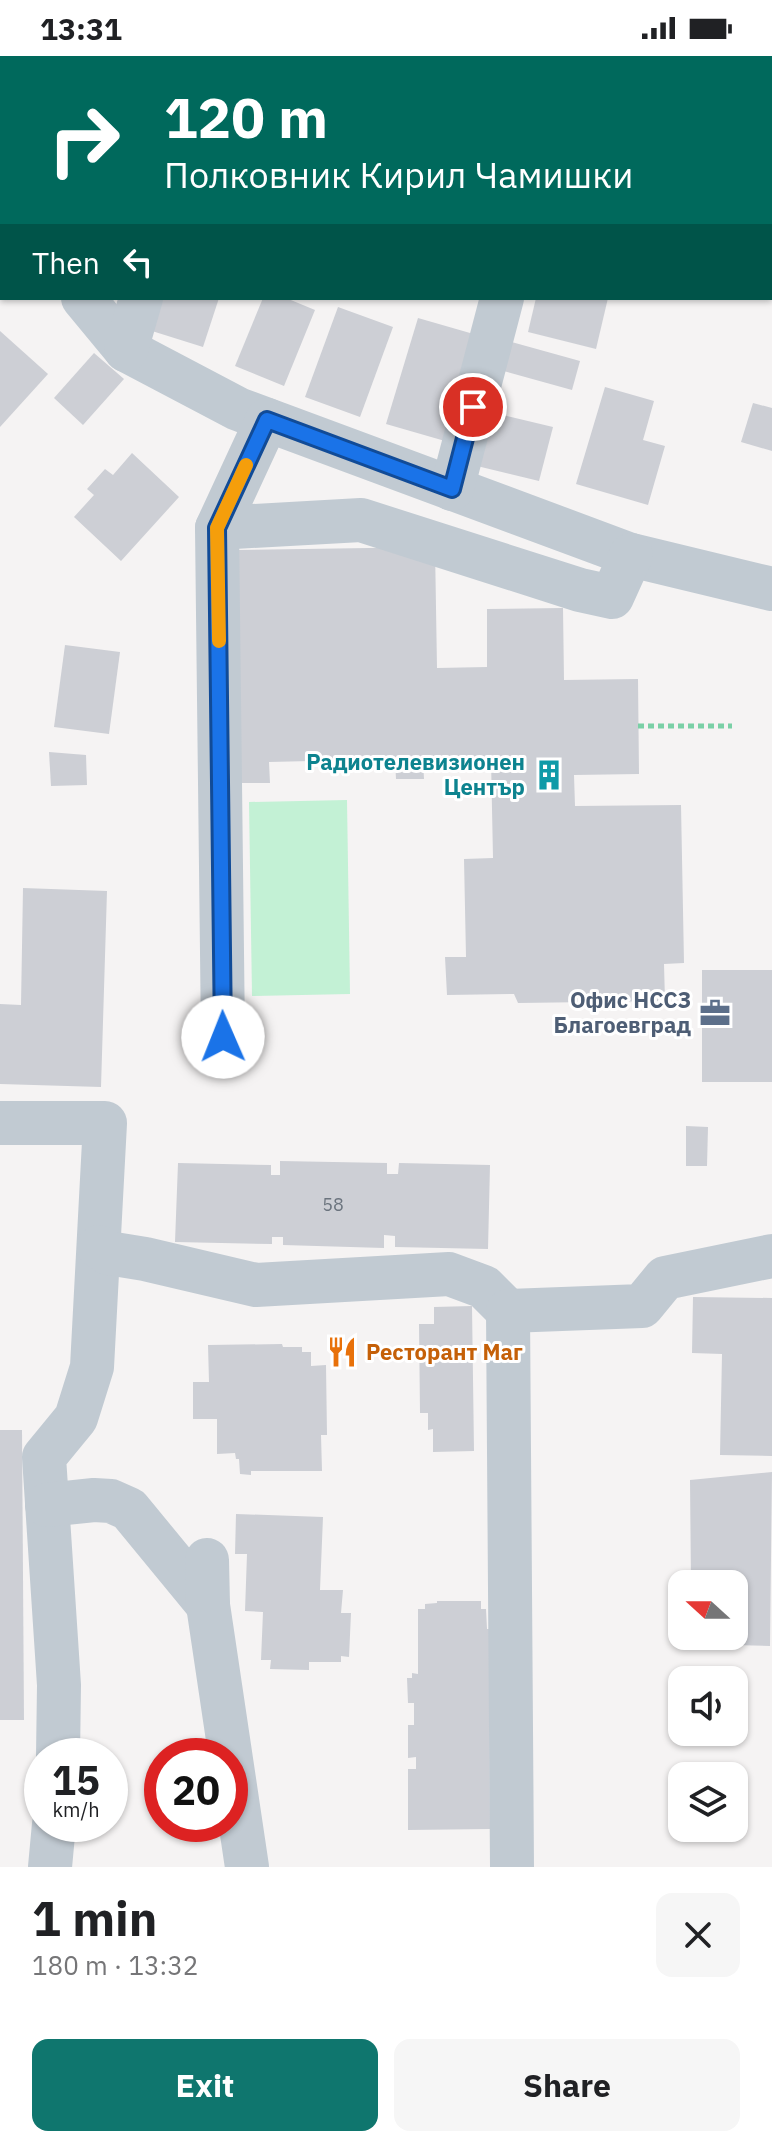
<!DOCTYPE html>
<meta charset="utf-8">
<style>
:root{--surface:#fff;--page:#f6f6f6;--text:#202124;--muted:#757577;--accent:#0f766e}
body{margin:0;font-family:"IBM Plex Sans",sans-serif;background:var(--page);color:var(--text);height:100vh;display:flex;flex-direction:column;font-size:30px;white-space:nowrap}
*{box-sizing:border-box;margin:0}
p{font-size:26px;color:var(--muted)}
.icon{flex:none;width:44px;height:44px;fill:none;stroke:currentColor;stroke-width:2;stroke-linecap:round;stroke-linejoin:round}
.map{position:relative;height:1811px;overflow:hidden}
.sheet{display:flex;flex-direction:column;background:var(--surface);flex:1}
.sheet>*{flex:none}
.top-card{position:absolute;left:0px;top:0px;width:772px;height:244px;box-shadow:0 2px 6px #0004;background:#00695c;color:#fff;overflow:hidden}
.needle{width:52px;rotate:291deg}
.fabs{position:absolute;left:668px;top:1514px;display:grid;gap:16px}
.fabs a{display:grid;place-items:center;width:80px;height:80px;border-radius:16px;background:var(--surface);box-shadow:0 2px 6px #0004;font-size:40px}
.speed{position:absolute;left:24px;top:1682px;display:flex;gap:16px;font-size:40px;font-weight:700;text-align:center}
.speed>*{display:grid;place-content:center;width:104px;height:104px;border-radius:50%;background:var(--surface);box-shadow:0 2px 6px #0004;line-height:1}
.speed small{font-size:20px;font-weight:400}
.speed .limit{border:12px solid #d22;background:#fff;color:#111}
.pin{position:absolute;display:grid;place-items:center;width:68px;height:68px;color:#fff;margin:-34px;border:4px solid #fff;border-radius:50%;box-shadow:0 2px 8px #0007}
.me{position:absolute;width:88px;margin:-44px;rotate:359deg;stroke-linejoin:round;filter:drop-shadow(0 0 6px #0008)}
.turn{display:flex;align-items:center;gap:28px;height:168px;padding:0 32px;font-size:36px}
.turn .icon{width:104px;height:104px;stroke-width:2.5}
.turn b{display:block;font-size:56px;line-height:68px}
.then{display:flex;align-items:center;height:76px;padding:0 32px;background:#0003;gap:16px;font-size:30px}
.round{display:grid;place-items:center;flex:none;width:84px;height:84px;border-radius:16px;background:var(--page)}
.overview{display:flex;align-items:center;justify-content:space-between;height:136px;padding:0 32px}
h1{font-size:48px;font-weight:700;line-height:60px}
.cta{display:flex;gap:16px;margin-top:auto;padding:16px 32px}
.cta a{flex:1;height:92px;border-radius:16px;background:var(--accent);color:#fff;font-size:32px;font-weight:700;line-height:92px;text-align:center}
.cta a+a{background:var(--page);color:var(--text)}
.status{display:flex;justify-content:space-between;align-items:center;height:56px;padding:0 40px;background:var(--surface);direction:ltr}
.status svg{height:22px;fill:currentColor}
.map>svg:first-child{display:block}
</style>
<div class="status"><b>13:31</b><svg viewBox="0 0 49 12"><path d="M0 12V9h3v3zM5 12V6h3v6zM10 12V3h3v9zM15 12V0h3v12zM26 1h20v11H26zM47 4h2v5h-2z"/></svg></div>
<div class="map">
<svg width="772" height="1811" viewBox="0 0 772 1811">
<rect width="100%" height="100%" fill="#f5f3f3"/>
<polygon fill="#c3f1d5" points="347,744 350,938 252,940 249,746"/>
<g fill="#cdcfd5">
<polygon points="162,242 219,242 203,291 152,275"/>
<polygon points="263,242 286,242 315,254 284,330 235,310"/>
<polygon points="536,242 608,242 596,293 528,276"/>
<polygon points="338,251 393,271 360,361 305,341"/>
<polygon points="418,262 477,279 445,385 386,368"/>
<polygon points="0,275 48,318 0,371"/>
<polygon points="508,285 580,305 572,334 500,314"/>
<polygon points="94,297 124,323 83,369 54,342"/>
<polygon points="605,331 654,345 643,384 665,390 648,449 576,428"/>
<polygon points="753,347 772,352 772,395 741,386"/>
<polygon points="490,356 553,371 539,425 477,410"/>
<polygon points="132,397 179,441 121,505 74,461 94,439 87,433 105,413 113,419"/>
<polygon points="435,491 437,612 487,611 487,553 563,552 564,624 638,623 639,718 574,719 575,750 681,749 684,907 664,908 665,945 518,947 514,938 447,939 445,901 466,901 464,803 493,802 491,703 423,705 424,723 396,723 395,703 269,706 270,727 237,727 234,494"/>
<polygon points="65,589 120,596 109,678 54,671"/>
<polygon points="49,696 86,699 87,729 51,730"/>
<polygon points="23,832 107,835 101,1031 0,1028 0,948 21,949"/>
<rect x="702" y="914" width="70" height="112"/>
<polygon points="686,1070 708,1071 707,1110 686,1110"/>
<polygon points="280,1105 387,1107 387,1118 398,1118 399,1107 490,1109 488,1193 395,1191 395,1180 384,1179 384,1192 283,1189 283,1181 272,1181 272,1188 175,1186 178,1107 271,1109 271,1119 280,1119"/>
<polygon points="693,1241 772,1242 772,1400 720,1399 722,1298 692,1297"/>
<polygon points="472,1250 474,1395 433,1396 433,1373 428,1374 428,1357 420,1357 419,1268 434,1268 434,1251"/>
<polygon points="282,1288 283,1291 302,1291 302,1296 311,1296 311,1310 326,1309 327,1379 321,1379 322,1415 251,1415 251,1419 240,1418 239,1403 236,1403 235,1397 217,1398 217,1363 193,1363 193,1326 209,1326 208,1289"/>
<polygon points="0,1374 22,1374 24,1664 0,1664"/>
<polygon points="772,1416 770,1590 692,1588 692,1580 734,1580 734,1528 691,1528 690,1424"/>
<polygon points="236,1458 323,1461 320,1534 343,1534 341,1557 351,1557 349,1601 341,1600 341,1606 309,1606 309,1614 270,1613 271,1604 261,1604 263,1556 245,1555 247,1498 235,1498"/>
<polygon points="437,1545 481,1545 481,1553 486,1553 487,1573 489,1573 490,1773 408,1774 408,1713 416,1713 416,1701 408,1702 408,1669 414,1669 414,1647 408,1647 407,1622 412,1622 412,1617 418,1618 418,1553 425,1553 425,1548 437,1547"/>
</g>
<g fill="none" stroke-linecap="round" stroke-linejoin="round">
<polyline stroke="#7ad0a6" stroke-width="5" stroke-dasharray="6 4" stroke-linecap="butt" points="638,670 732,670"/>
<g stroke="#c1cad2" stroke-width="44">
<polyline points="211,2 211,0"/>
<polyline points="565,2 565,0"/>
<polyline points="0,139 2,142"/>
<polyline points="83,242 126,294 238,353 631,499 772,533"/>
<polyline points="126,294 141,242"/>
<polyline points="452,433 502,242"/>
<polyline points="217,472 267,364"/>
<polyline points="223,981 217,472 361,464 580,534 612,541 631,499"/>
<polyline points="0,1067 105,1067 92,1311 76,1362 44,1401 59,1629 58,1700"/>
<polyline points="99,1191 108,1197 145,1203 256,1229 449,1218 484,1231 508,1255"/>
<polyline points="47,1449 94,1444 111,1445 129,1453 208,1549"/>
<polyline points="207,1504 208,1549 247,1811"/>
<polyline points="50,1811 54,1768"/>
<polyline points="512,1811 508,1255 642,1250 665,1222 772,1200"/>
</g>
</g>
<g fill="none" stroke-linecap="round" stroke-linejoin="round">
<g stroke="#114b97" stroke-width="20">
<polyline id="route" points="223,981 217,472 267,364 452,433 473,351"/>
</g>
<use href="#route" stroke="#1a73e8" stroke-width="14"/>
<polyline stroke="#f59e0b" stroke-width="14" points="219,585 217,472 246,409"/>
</g>
<defs>
<g id="building-bare" transform="scale(2.4)"><path d="M-4-6H4V6H1V3H-1V6H-4ZM-2.5-4.3h1.7v1.8h-1.7ZM.8-4.3h1.7v1.8H.8ZM-2.5-1h1.7V.8h-1.7ZM.8-1h1.7V.8H.8Z" fill="#0f9aa8" stroke="#fff" stroke-width="2.5" paint-order="stroke"/></g>
<g id="office-bare" transform="scale(2.4)"><path d="M-6-3h4V-5.5h4V-3h4V5H-6ZM-1-4.5V-3h2v-1.5ZM-6 0V1H6V0Z" fill="#5c6f8a" stroke="#fff" stroke-width="2.5" paint-order="stroke"/></g>
<g id="restaurant-bare" transform="scale(2.4)"><path d="M-5-6h1v4h1v-4h1v4h1v-4h1v5L-1.5 .5V6h-2V.5L-5-1ZM5-6V6H3V1.5H1.5Q1.5-4 5-6Z" fill="#e8710a" stroke="#fff" stroke-width="2.5" paint-order="stroke"/></g>
</defs>
<g fill-rule="evenodd">
<use href="#building-bare" x="549" y="719"/>
<use href="#office-bare" x="715" y="957"/>
<use href="#restaurant-bare" x="342" y="1296"/>
</g>
<g text-anchor="middle" stroke-width="6" stroke-linejoin="round" paint-order="stroke">
<g font-size="18" fill="#6b747e">
<text x="333" y="1155">58</text>
</g>
<g font-size="22" font-weight="bold" fill="#0d838f" stroke="#fff" text-anchor="end">
<text x="525" y="714">Радиотелевизионен<tspan x="525" dy="25">Център</tspan></text>
</g>
<g font-size="22" font-weight="bold" fill="#4e5e75" stroke="#fff" text-anchor="end">
<text x="691" y="952">Офис НССЗ<tspan x="691" dy="25">Благоевград</tspan></text>
</g>
<g font-size="22" font-weight="bold" fill="#c56008" stroke="#fff" text-anchor="start">
<text x="366" y="1304">Ресторант Маг</text>
</g>
</g>
</svg>
<div class="fabs">
<a><svg class="needle" viewBox="-14 -14 28 28"><path d="M0-13l5 13h-10z" fill="#e53935"/><path d="M0 13l5-13h-10z" fill="#757577"/></svg></a>
<a><svg class="icon" aria-label="sound" viewBox="0 0 24 24"><path d="M4 9h4l5-4v14l-5-4H4zM17 9q2 3 0 6"/></svg></a>
<a><svg class="icon" aria-label="layers" viewBox="0 0 24 24"><path d="M12 4l9 5-9 5-9-5zM3 14l9 5 9-5"/></svg></a>
</div>
<div class="speed"><div>15<small>km/h</small></div><div class="limit">20</div></div>
<div class="pin" style="left:473px;top:351px;background:#d93025"><svg class="icon" aria-label="arrive" viewBox="0 0 24 24"><path d="M6 21V4h12l-3 4 3 4H6"/></svg></div>
<svg class="me" style="left:223px;top:981px" viewBox="-20 -20 40 40"><circle r="19" fill="#fff"/><path d="M0-13L10 11 0 6-10 11z" fill="#1a73e8"/></svg>
<div class="top-card">
<div class="turn"><svg class="icon" aria-label="right" viewBox="0 0 24 24"><path d="M7 20v-9h11M14 6l5 5-5 5"/></svg><div><b>120 m</b>Полковник Кирил Чамишки</div></div>
<div class="then">Then<svg class="icon" aria-label="left" viewBox="0 0 24 24"><path d="M17 20v-9H6M10 6l-5 5 5 5"/></svg></div>
</div>
</div>
<section class="sheet">
<div class="overview"><div><h1>1 min</h1><p>180 m · 13:32</p></div><a class="round"><svg class="icon" aria-label="close" viewBox="0 0 24 24"><path d="M6 6l12 12M18 6L6 18"/></svg></a></div>
<div class="cta"><a>Exit</a><a>Share</a></div>
</section>
